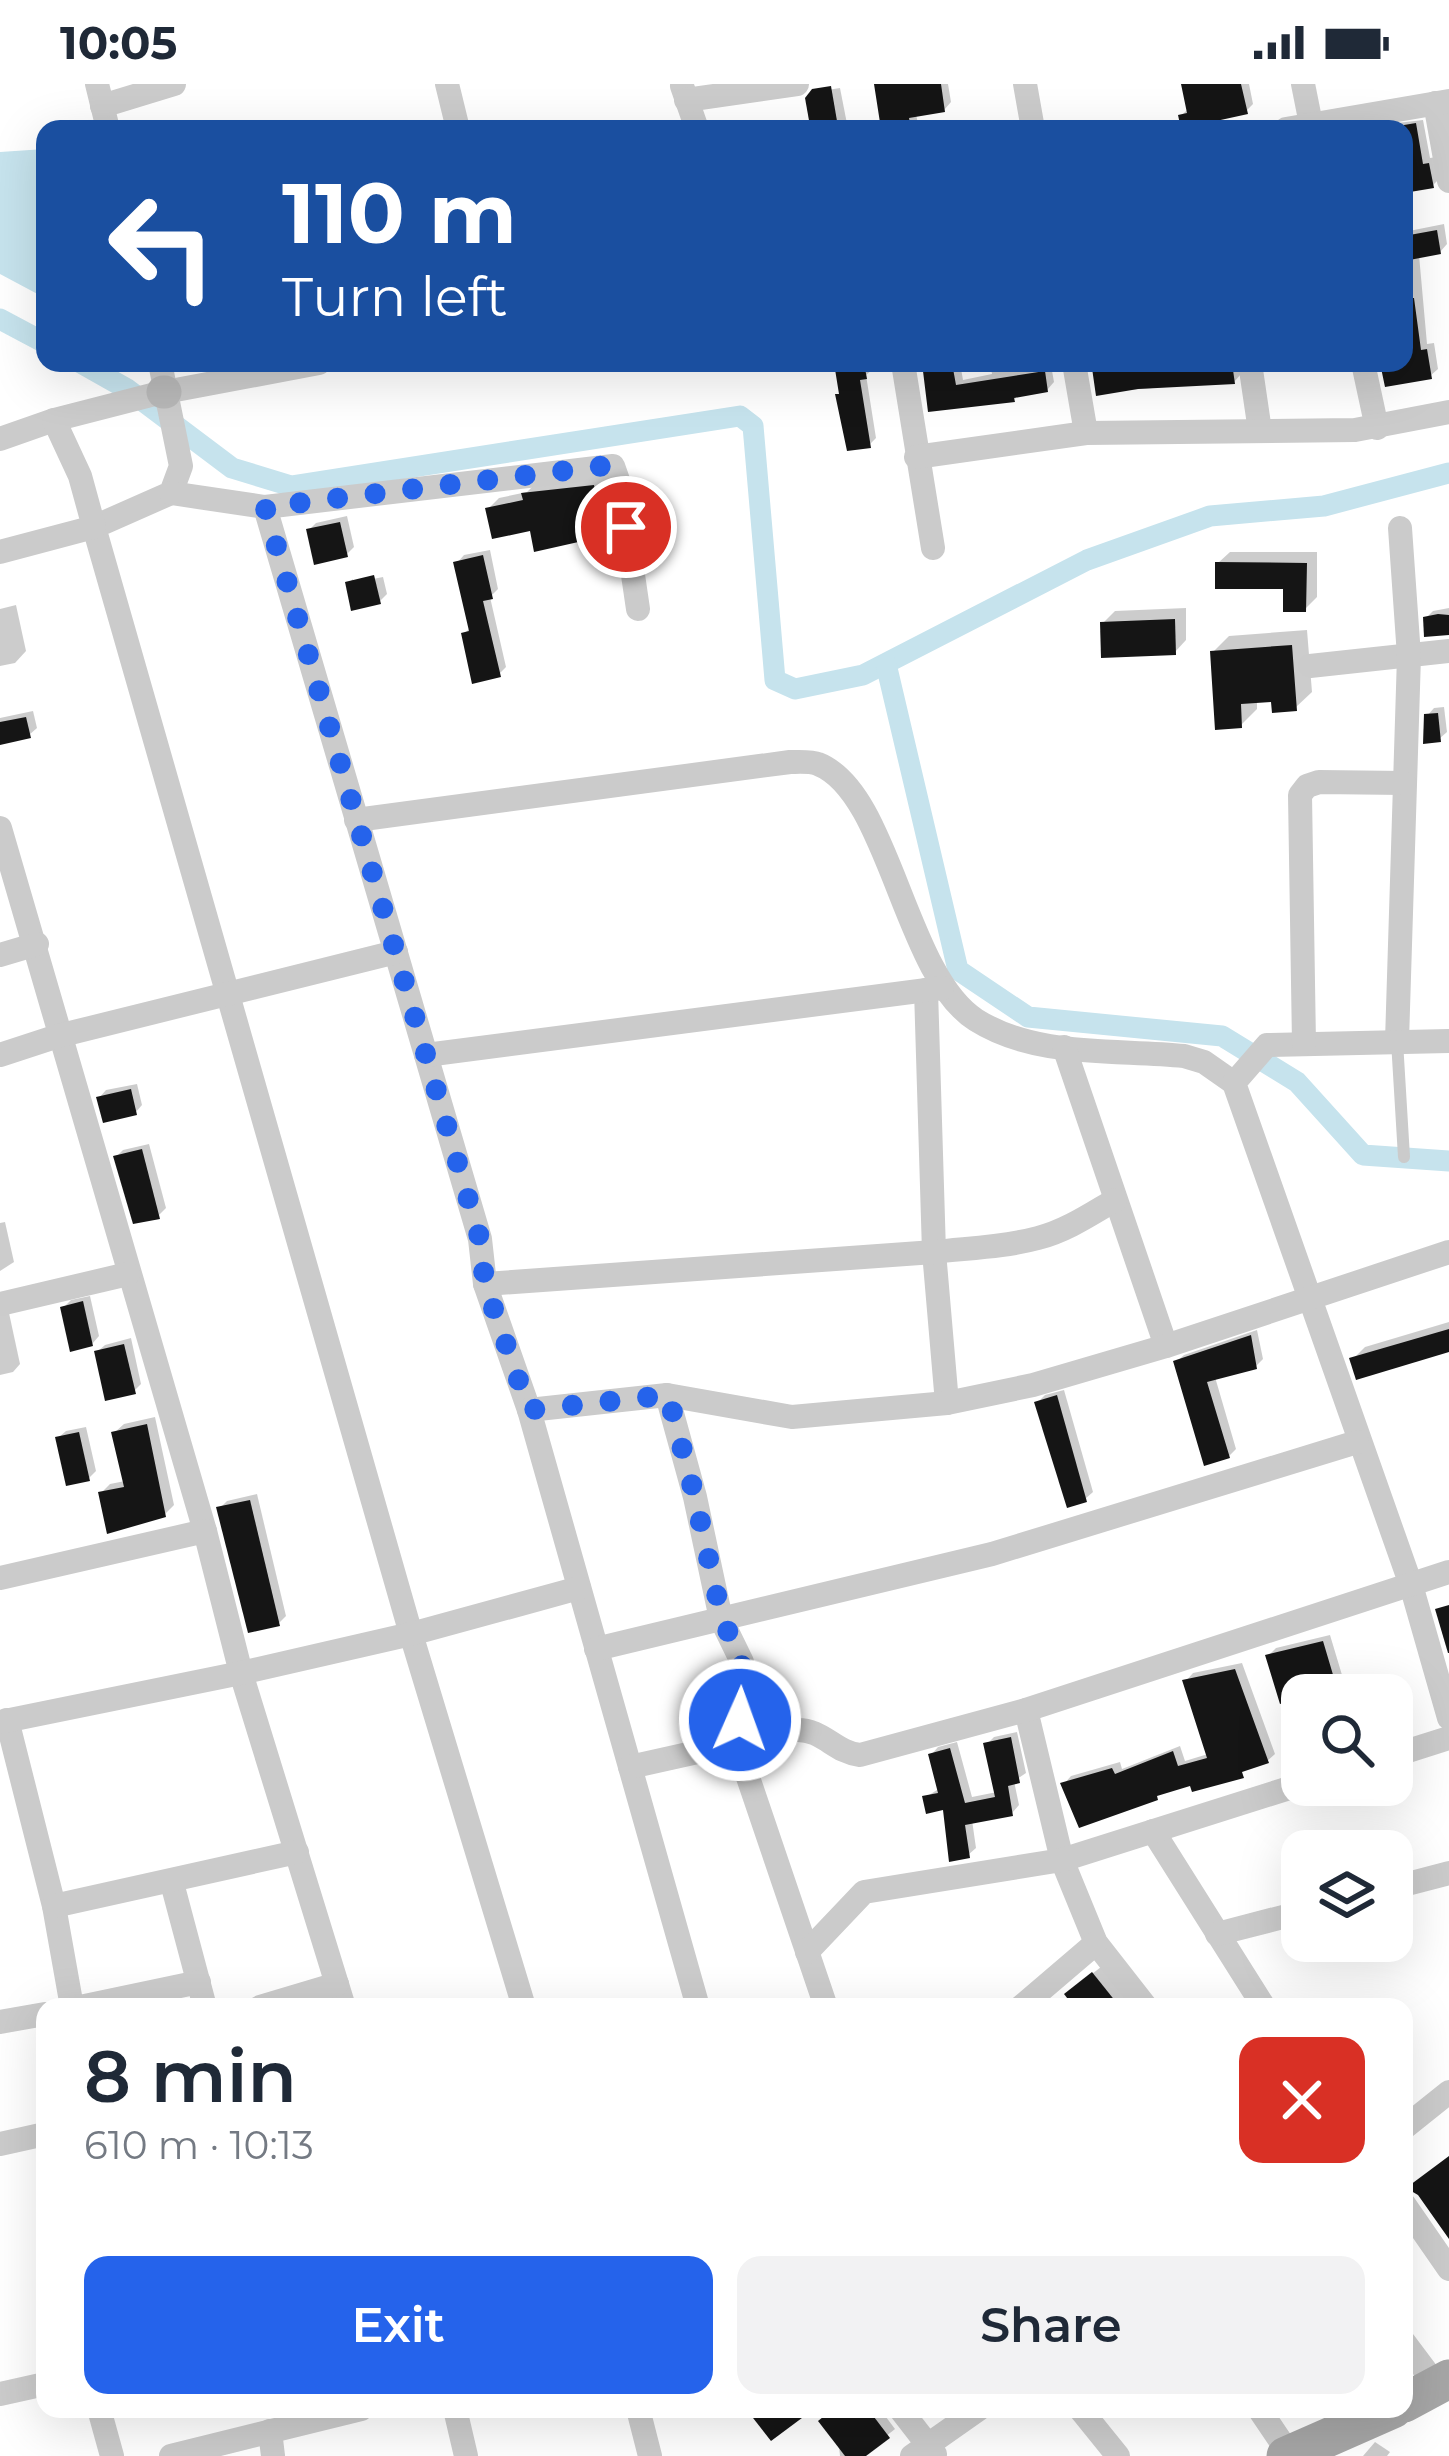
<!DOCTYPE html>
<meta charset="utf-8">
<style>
:root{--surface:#fff;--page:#f2f2f3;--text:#1f2937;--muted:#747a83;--accent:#2563eb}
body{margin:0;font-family:Montserrat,sans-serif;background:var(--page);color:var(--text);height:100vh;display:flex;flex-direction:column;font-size:45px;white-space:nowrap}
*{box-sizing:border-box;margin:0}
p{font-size:39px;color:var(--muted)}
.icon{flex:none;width:66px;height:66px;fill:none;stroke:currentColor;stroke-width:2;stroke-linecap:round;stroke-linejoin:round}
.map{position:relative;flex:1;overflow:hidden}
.sheet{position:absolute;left:36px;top:1914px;width:1377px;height:420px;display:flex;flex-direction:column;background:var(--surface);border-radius:24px;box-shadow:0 12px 48px #0002}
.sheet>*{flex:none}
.top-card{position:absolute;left:36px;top:36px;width:1377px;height:252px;border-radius:24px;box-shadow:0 12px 48px #0002;background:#1a4fa0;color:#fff;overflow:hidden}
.tools{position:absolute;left:1281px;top:1590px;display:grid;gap:24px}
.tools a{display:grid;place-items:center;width:132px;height:132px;border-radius:24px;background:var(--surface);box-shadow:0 12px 48px #0002;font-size:60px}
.pin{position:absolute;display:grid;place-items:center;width:102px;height:102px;color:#fff;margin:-51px;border:6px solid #fff;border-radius:50%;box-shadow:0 3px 12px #0007}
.me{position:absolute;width:132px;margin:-66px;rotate:2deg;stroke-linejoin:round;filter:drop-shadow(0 0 9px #0008)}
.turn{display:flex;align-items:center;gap:42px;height:252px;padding:0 48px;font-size:54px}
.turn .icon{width:156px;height:156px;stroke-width:2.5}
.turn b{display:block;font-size:84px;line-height:102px}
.round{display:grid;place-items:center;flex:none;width:126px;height:126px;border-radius:24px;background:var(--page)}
.head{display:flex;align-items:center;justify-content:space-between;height:204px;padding:0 48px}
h1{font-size:72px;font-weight:600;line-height:90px}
.action{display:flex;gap:24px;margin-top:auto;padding:24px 48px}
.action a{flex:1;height:138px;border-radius:24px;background:var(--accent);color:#fff;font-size:48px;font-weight:600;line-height:138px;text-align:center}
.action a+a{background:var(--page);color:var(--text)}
.status{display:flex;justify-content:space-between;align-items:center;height:84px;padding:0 60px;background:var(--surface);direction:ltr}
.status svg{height:33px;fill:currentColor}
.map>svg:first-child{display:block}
</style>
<div class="status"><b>10:05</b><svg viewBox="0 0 49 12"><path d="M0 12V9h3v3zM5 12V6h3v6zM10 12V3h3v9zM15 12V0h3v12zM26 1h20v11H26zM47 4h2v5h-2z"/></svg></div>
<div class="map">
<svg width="1449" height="2372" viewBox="0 0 1449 2372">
<rect width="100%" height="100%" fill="#fff"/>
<polygon fill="#c6e3ed" points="45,65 45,214 0,190 0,68"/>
<g fill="#0003">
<polygon points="877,0 948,0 951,18 944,26 916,30 919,45 883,45"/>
<polygon points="1185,0 1249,0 1253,20 1246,27 1181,32 1189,24"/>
<polygon points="840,4 848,45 813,45 808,15 814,8"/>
<polygon points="1423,36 1430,74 1436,73 1440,94 1433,101 1404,106 1404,45 1376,45 1380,41"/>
<polygon points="1444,140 1447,160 1440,168 1419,171 1427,260 1434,259 1438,285 1430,292 1383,279 1404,279 1404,148"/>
<polygon points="838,279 872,279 873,285 866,291 876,354 869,361 842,308"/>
<polygon points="924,279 960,279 963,296 992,290 990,279 1023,279 1024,285 1051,281 1054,298 1047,306 1019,310 1014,316 930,325"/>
<polygon points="1094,279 1239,279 1241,290 1234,298 1099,308"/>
<polygon points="605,391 615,438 604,449 532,444 488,425 499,414 527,408 536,399"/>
<polygon points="347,432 354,463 347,470 309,446 316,439"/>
<polygon points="490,466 498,505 490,513 506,583 499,590 464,550 471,543 457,479 464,471"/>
<polygon points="1230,468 1317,468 1317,513 1305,525 1286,502 1218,479"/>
<polygon points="383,493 387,510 379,518 349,499 353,495 353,499"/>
<polygon points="16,521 26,567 15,579 0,582 0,525"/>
<polygon points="1186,524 1186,556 1175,568 1103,539 1115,527"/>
<polygon points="1449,524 1449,548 1426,534 1433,527"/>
<polygon points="1307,546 1312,608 1295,624 1274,614 1257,616 1257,625 1241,641 1213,568 1229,552"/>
<polygon points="1444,623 1447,648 1439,655 1427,632 1434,624"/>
<polygon points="33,627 37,644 29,651 0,658 0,634"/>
<polygon points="137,1000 142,1021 135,1029 99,1014 106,1006"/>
<polygon points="149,1060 166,1124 158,1132 116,1073 123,1066"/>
<polygon points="5,1138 14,1178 0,1187 0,1139"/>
<polygon points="90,1212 99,1252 92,1260 63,1224 71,1216"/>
<polygon points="0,1227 9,1229 20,1280 13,1288 0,1291"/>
<polygon points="1449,1238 1449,1265 1353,1275 1365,1263"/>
<polygon points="1257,1246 1263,1275 1256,1282 1215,1293 1236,1365 1229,1372 1176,1278 1184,1271"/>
<polygon points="131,1254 141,1300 134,1307 97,1268 105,1261"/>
<polygon points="1064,1306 1093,1408 1085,1415 1038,1318 1045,1311"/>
<polygon points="155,1333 174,1421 164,1431 101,1409 110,1400 125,1397 114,1349 124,1340"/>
<polygon points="86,1343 96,1387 89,1394 58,1354 66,1347"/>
<polygon points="257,1410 286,1532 278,1540 220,1424 227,1417"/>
<polygon points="1330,1551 1348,1611 1302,1611 1302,1648 1291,1614 1268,1572 1276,1564"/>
<polygon points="1242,1579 1275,1670 1267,1677 1192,1698 1064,1700 1071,1692 1120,1678 1122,1685 1180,1662 1185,1677 1208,1670 1186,1597 1193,1589"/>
<polygon points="1383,1601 1386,1611 1352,1611"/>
<polygon points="1017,1648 1026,1689 1014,1697 1019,1721 1012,1729 972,1736 976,1764 968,1771 945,1722 926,1713 940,1704 931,1671 938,1663 957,1658 972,1713 997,1708 987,1660 994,1653"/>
<polygon points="1101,1883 1137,1923 1078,1923 1075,1903"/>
<polygon points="835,2325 880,2325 895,2345 861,2372 840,2372"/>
<polygon points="1375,2358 1390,2368 1387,2372 1363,2372"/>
</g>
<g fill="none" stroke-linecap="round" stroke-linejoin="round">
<g stroke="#c6e3ed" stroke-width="21">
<polyline points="0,235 45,259"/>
<polyline points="81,279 127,305 232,384 291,402 740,332 753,342 775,596 795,605 863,591 1087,476 1210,432 1324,422 1449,389"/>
<polyline points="886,580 958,886 1028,933 1222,952 1297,998 1363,1071 1449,1077"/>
</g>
</g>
<g fill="#151515">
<polygon points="874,0 941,0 945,28 909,34 911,45 881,45"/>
<polygon points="1181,0 1241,0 1248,30 1216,37 1217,41 1181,45 1178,31 1187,29"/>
<polygon points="831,2 837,37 810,42 805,14 812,5"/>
<polygon points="1416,39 1423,80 1429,79 1434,104 1404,109 1404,41"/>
<polygon points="1437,146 1441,170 1404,177 1404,152"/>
<polygon points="1404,214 1414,214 1421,266 1427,265 1432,295 1385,303 1380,279 1404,279"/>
<polygon points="834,279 864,279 867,295 860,296 871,364 847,367 835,310 839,310"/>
<polygon points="922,279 952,279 956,301 1045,287 1048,308 1014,314 1015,318 928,328"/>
<polygon points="1109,279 1232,279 1235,300 1138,305 1096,312 1092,284"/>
<polygon points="594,401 605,452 534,468 530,447 492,455 485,424 523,416 521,409"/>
<polygon points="340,438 348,473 314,481 306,445"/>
<polygon points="483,471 493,515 483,517 501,593 472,600 461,549 469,547 453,478"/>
<polygon points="1215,478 1307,479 1306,528 1283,528 1283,505 1215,505"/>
<polygon points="374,491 381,520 351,527 345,498"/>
<polygon points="1438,530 1449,531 1449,551 1424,553 1423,533"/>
<polygon points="1175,535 1176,571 1101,574 1100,538"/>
<polygon points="1292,561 1297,627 1272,629 1271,618 1241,620 1242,644 1215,646 1210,567"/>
<polygon points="1438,629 1441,658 1423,660 1424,630"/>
<polygon points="26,633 31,654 0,661 0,638"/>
<polygon points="131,1005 137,1031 103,1039 96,1013"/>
<polygon points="142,1065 160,1135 133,1140 113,1072"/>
<polygon points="83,1217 93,1262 70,1268 60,1223"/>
<polygon points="1449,1245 1449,1268 1356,1296 1349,1274"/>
<polygon points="1251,1251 1257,1285 1207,1298 1230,1374 1204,1382 1173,1277"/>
<polygon points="124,1260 136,1310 105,1317 94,1267"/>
<polygon points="1057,1311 1087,1418 1067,1424 1034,1318"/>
<polygon points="147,1340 166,1433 107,1450 98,1408 124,1403 111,1348"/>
<polygon points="79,1348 90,1397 66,1402 55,1353"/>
<polygon points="250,1416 280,1542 248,1549 216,1423"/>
<polygon points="1449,1521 1449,1569 1448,1569 1435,1525"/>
<polygon points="1323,1557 1339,1611 1302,1611 1302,1646 1298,1647 1289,1617 1280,1620 1265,1571"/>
<polygon points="1235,1585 1269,1679 1242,1688 1244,1694 1192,1708 1190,1702 1157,1712 1158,1716 1079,1744 1060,1699 1112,1684 1115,1690 1173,1667 1178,1682 1207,1674 1182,1596"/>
<polygon points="1011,1653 1020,1699 1008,1702 1013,1732 965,1741 970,1774 949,1778 943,1726 926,1730 922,1712 938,1709 928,1670 950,1664 965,1719 995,1713 983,1659"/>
<polygon points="1092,1888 1120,1923 1074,1923 1064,1910"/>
<polygon points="1449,2072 1449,2155 1418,2111 1406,2104"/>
<polygon points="746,2325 814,2325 771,2357"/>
<polygon points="833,2325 868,2325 890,2354 866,2372 845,2372 818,2337"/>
</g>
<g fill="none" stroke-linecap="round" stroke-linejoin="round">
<polyline stroke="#cbcbcb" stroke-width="12" points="1397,957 1404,1073"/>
<g stroke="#cbcbcb" stroke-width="24">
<polyline points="97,0 108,45"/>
<polyline points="447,0 458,45"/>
<polyline points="1025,0 1033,45"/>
<polyline points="1303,0 1312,45"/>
<polyline points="682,2 697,45"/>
<polyline points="686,16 797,0"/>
<polyline points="1435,19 1449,97"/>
<polyline points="102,22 174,0"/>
<polyline points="1286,45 1449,17"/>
<polyline points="160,279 181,382 171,409 94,443 411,1550 524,1923"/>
<polyline points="903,279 933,464"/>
<polyline points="1074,279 1086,349"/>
<polyline points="1250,279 1260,347"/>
<polyline points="1363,279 1377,344"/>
<polyline points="165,308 319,279"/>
<polyline points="0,355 54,336"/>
<polyline points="916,373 1086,349 1355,346 1449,328"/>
<polyline points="171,409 265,423 480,1155 485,1200 529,1326 698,1923"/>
<polyline points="265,423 613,382 620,402 638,525"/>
<polyline points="0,468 94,443 80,392 54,336 163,308"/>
<polyline points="1310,582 1449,567"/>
<path d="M356 736 790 678C798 678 811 677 818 680 890 708 904 890 976 936 1036 974 1116 965 1184 972L1204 978 1234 999"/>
<polyline points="0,744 205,1447"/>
<polyline points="0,871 37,860"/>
<polyline points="926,906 934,1168 947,1319"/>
<polyline points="1397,957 1409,572 1400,444"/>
<polyline points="1449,957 1267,961 1234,999 1411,1501 1449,1634"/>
<polyline points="1304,960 1300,711 1307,702 1319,698 1404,699"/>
<polyline points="1064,963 1166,1262"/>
<polyline points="0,971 58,952 396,868"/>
<polyline points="426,971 942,904"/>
<path d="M485 1200 934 1168C968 1164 1005 1163 1038 1154 1066 1147 1091 1130 1115 1116"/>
<polyline points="0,1220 128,1190"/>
<polyline points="667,1311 695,1413 721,1535 742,1578 737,1661 826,1923"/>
<polyline points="529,1326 667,1311 792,1333 947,1319 1033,1301 1166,1262 1449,1168"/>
<polyline points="0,1494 205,1447 241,1589 344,1923"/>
<polyline points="596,1565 992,1470 1357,1358"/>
<polyline points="1026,1626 1062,1776 1096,1859 1146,1923"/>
<polyline points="7,1636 54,1822 72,1923"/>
<polyline points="0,1638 241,1589 411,1550 579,1504"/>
<polyline points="1392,1672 1449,1654"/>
<path d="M630 1683 796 1646C823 1645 834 1668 860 1671L1026 1626 1449 1488"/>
<polyline points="1153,1747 1264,1923"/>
<polyline points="172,1799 205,1923"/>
<polyline points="1392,1804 1449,1789"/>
<polyline points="54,1822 297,1768"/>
<polyline points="1217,1850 1302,1828"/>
<polyline points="807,1868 864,1808 1062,1776 1302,1700"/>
<polyline points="80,1923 199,1898"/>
<polyline points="260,1923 337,1900"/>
<polyline points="1021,1923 1096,1859"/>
<polyline points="0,1938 45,1930"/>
<polyline points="1404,2044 1449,2008"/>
<polyline points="0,2060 45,2050"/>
<polyline points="1404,2120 1449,2185"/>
<polyline points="1404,2258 1437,2302"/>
<polyline points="0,2310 45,2300"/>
<polyline points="99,2325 112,2372"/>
<polyline points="455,2325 466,2372"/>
<polyline points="638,2325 650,2372"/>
<polyline points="900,2325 935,2370"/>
<polyline points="1080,2325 1118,2372"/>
<polyline points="1259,2325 1290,2371"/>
<polyline points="270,2347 273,2372"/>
<polyline points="171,2372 361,2325"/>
<polyline points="912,2372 979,2325"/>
</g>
<polyline stroke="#b8b8b8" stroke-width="33" points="163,308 165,308"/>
<g stroke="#a6a6a6" stroke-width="39">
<polyline points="1404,2319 1449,2295"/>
<polyline points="1286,2372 1393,2325"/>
</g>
</g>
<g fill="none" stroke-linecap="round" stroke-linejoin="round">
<polyline stroke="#2563eb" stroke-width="21" stroke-dasharray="0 37.8" points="626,443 617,389 613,382 603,382 265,423 480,1155 485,1200 529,1326 668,1311 695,1413 722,1535 742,1577 740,1636"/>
</g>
</svg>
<div class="tools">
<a><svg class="icon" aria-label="search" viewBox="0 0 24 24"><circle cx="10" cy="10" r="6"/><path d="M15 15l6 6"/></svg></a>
<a><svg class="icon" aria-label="layers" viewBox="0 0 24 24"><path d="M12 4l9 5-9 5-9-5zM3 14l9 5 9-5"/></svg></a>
</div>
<div class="pin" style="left:626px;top:443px;background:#d93025"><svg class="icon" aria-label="arrive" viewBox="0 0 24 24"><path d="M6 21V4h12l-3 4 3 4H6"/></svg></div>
<svg class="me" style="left:740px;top:1636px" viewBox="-20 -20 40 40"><circle r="17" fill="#2563eb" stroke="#fff" stroke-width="3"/><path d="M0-11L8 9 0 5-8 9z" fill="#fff"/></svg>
<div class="top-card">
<div class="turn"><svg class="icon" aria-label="left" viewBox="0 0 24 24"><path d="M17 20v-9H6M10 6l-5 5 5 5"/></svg><div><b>110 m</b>Turn left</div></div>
</div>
<section class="sheet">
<div class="head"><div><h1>8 min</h1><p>610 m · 10:13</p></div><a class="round" style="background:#d93025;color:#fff"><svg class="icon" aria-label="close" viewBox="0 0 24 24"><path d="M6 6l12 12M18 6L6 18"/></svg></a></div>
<div class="action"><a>Exit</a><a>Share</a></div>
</section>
</div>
